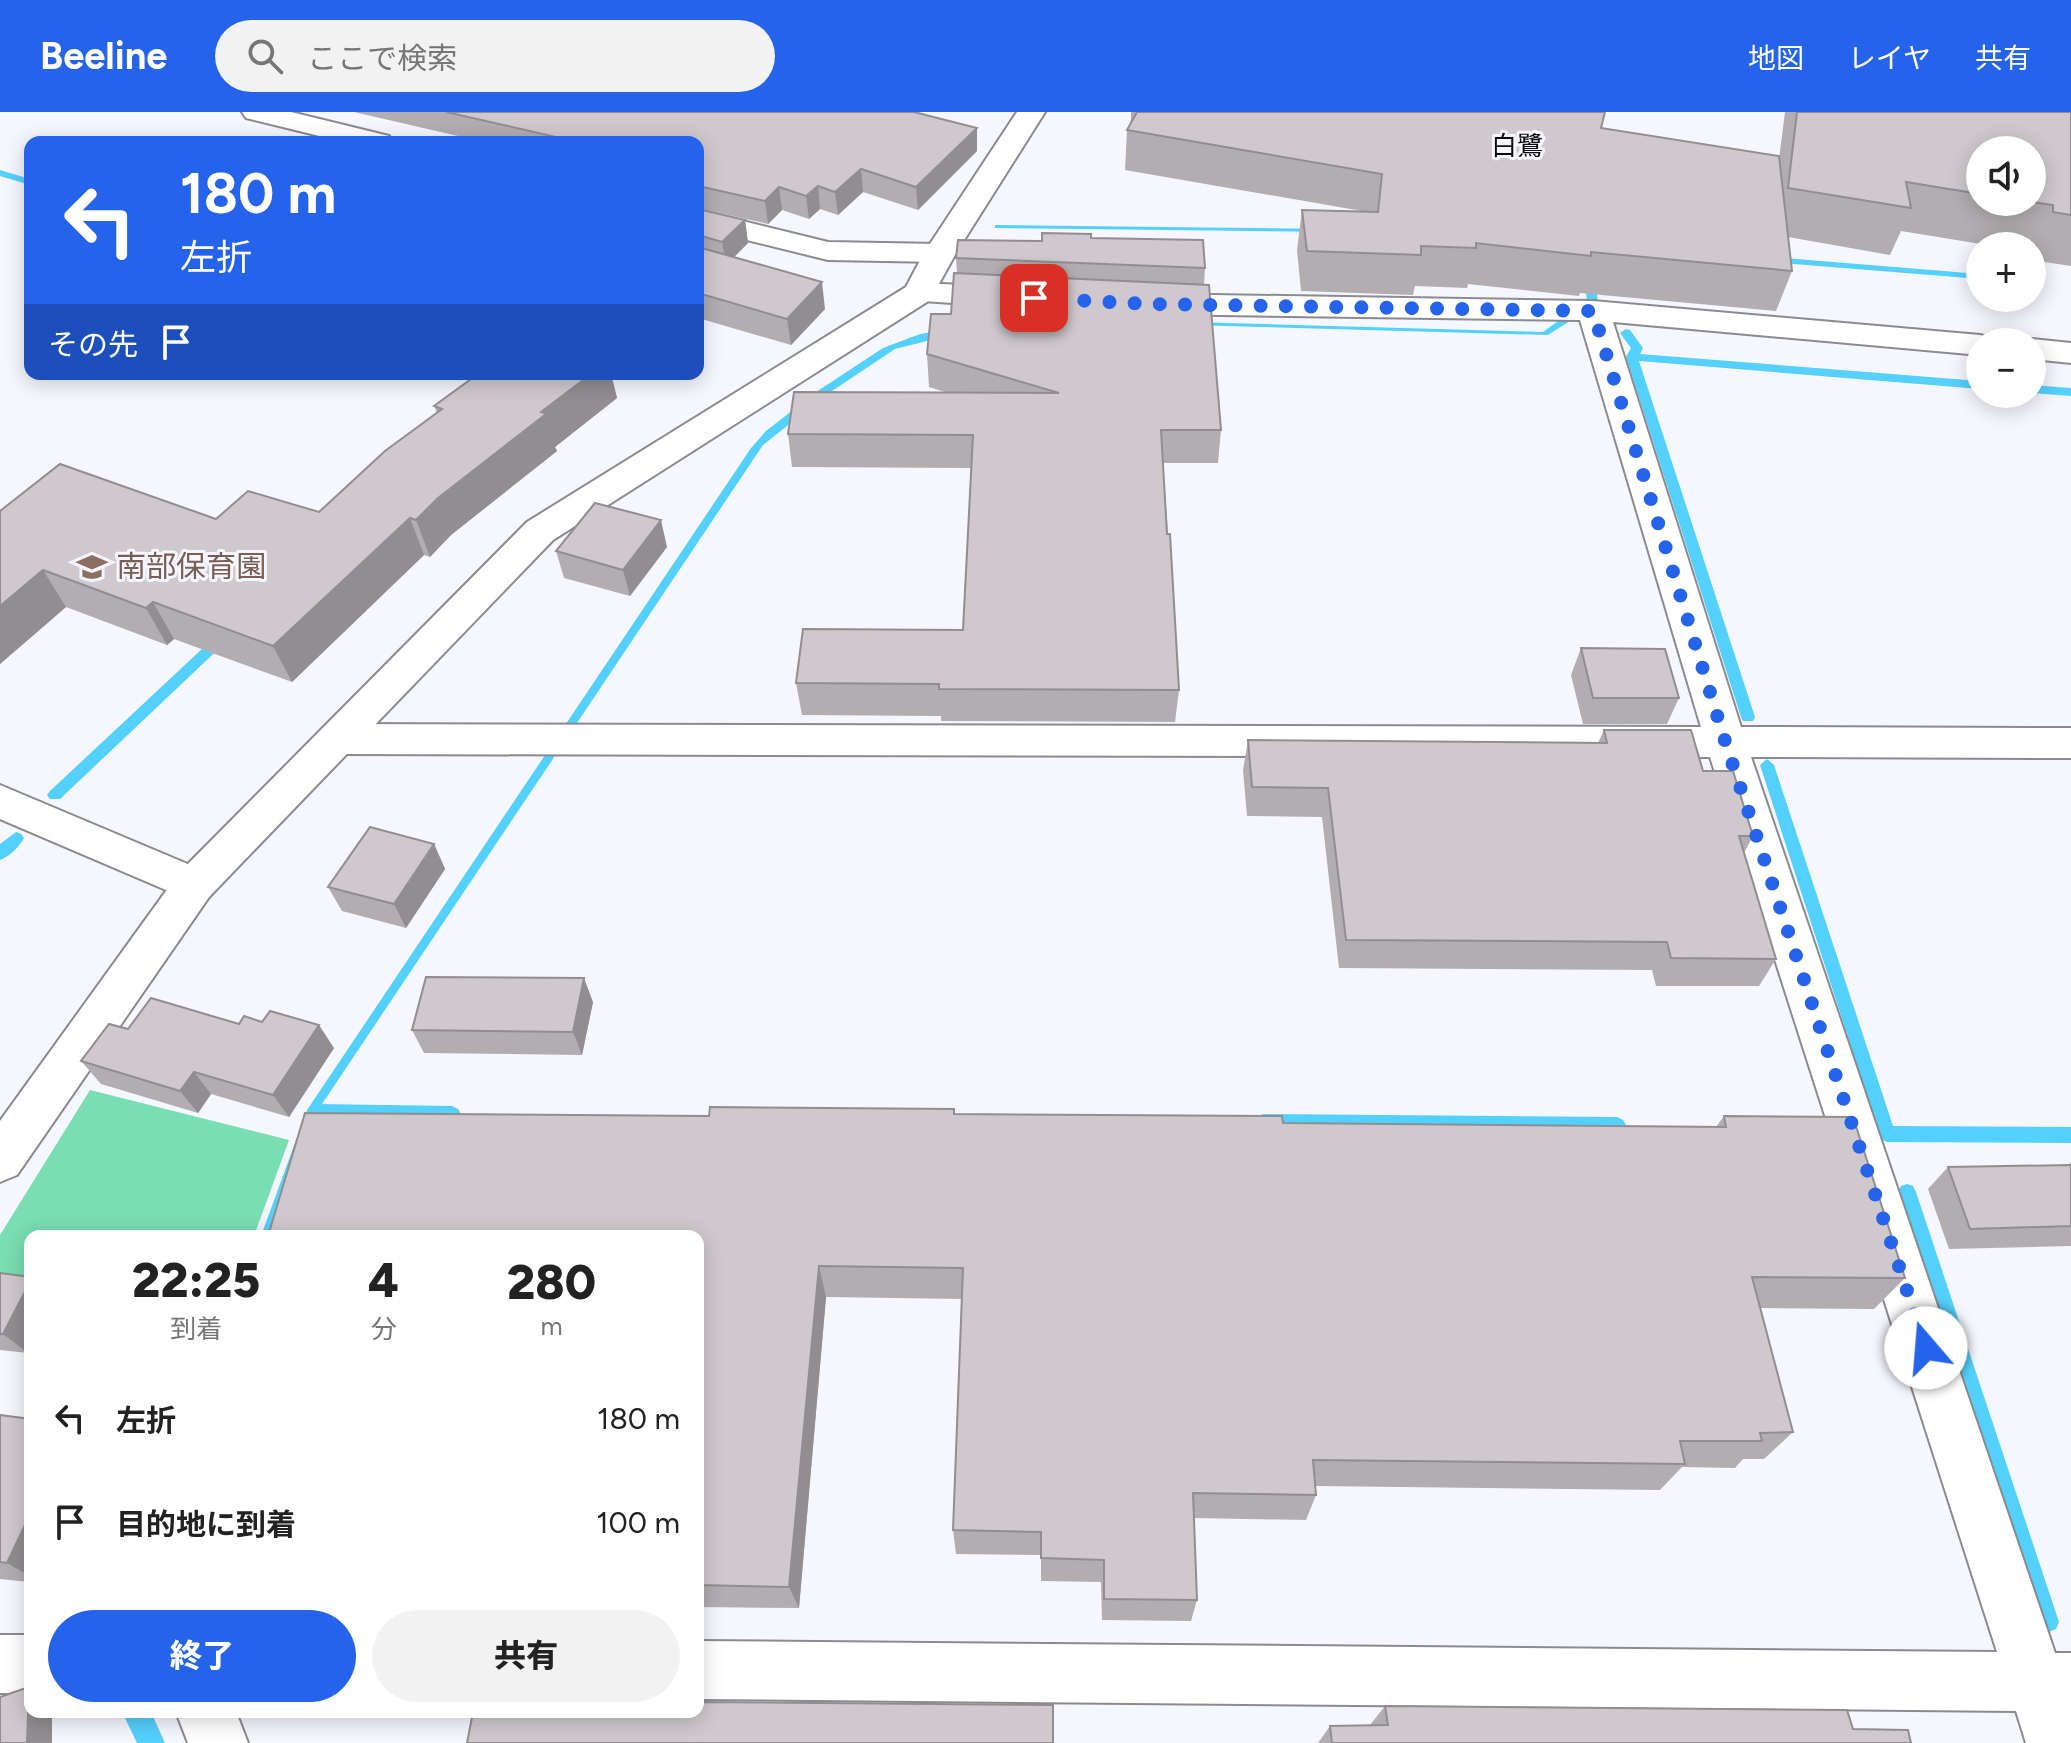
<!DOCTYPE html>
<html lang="ja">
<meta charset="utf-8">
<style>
:root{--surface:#fff;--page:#f2f2f2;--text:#222;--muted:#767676;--accent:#2563eb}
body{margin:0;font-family:Figtree,"Noto Sans JP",sans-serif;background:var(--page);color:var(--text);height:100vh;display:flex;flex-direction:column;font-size:30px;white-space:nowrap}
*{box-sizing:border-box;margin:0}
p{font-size:26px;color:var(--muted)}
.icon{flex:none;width:44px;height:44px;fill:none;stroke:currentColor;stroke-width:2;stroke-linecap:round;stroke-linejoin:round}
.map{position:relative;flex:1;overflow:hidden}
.panel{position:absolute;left:24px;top:1118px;width:680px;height:488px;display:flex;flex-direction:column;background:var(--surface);border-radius:16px;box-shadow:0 4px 20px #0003}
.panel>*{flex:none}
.top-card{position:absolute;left:24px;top:24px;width:680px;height:244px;border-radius:16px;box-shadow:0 4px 20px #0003;background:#2563eb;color:#fff;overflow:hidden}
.buttons{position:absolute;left:1966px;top:24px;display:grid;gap:16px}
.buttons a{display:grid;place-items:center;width:80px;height:80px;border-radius:50%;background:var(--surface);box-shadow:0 4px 20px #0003;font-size:40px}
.pin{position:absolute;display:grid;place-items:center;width:68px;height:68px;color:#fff;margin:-34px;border-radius:16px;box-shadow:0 4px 12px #0006}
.me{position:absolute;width:88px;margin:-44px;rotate:342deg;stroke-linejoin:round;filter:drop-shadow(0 0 6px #0008)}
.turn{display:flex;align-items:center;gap:28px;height:168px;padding:0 24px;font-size:36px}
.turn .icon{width:104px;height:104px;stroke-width:2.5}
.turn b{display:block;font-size:56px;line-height:68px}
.then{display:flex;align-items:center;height:76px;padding:0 24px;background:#0003;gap:16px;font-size:30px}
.eta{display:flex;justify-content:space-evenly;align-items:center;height:136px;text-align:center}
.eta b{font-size:48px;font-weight:800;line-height:56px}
.button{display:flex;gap:16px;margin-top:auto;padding:16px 24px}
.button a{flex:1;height:92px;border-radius:48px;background:var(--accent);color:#fff;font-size:32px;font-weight:800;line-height:92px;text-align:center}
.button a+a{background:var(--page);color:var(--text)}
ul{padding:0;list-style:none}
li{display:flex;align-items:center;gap:24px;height:104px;padding:0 24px}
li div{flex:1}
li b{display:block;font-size:30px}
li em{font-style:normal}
header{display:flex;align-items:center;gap:48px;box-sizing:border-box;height:112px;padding:0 40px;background:var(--accent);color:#fff}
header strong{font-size:38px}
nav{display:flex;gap:44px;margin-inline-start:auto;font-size:28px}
.search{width:560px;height:72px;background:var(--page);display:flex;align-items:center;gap:20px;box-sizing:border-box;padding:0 28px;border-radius:44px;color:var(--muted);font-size:30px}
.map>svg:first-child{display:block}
</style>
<header>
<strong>Beeline</strong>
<div class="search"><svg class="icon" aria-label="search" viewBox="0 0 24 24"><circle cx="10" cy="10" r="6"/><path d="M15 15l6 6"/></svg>ここで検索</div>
<nav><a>地図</a><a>レイヤ</a><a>共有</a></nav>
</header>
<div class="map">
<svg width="2071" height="1631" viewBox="0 0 2071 1631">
<rect width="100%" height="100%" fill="#f6f7fe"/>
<polygon fill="#79deb1" points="90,978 289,1028 254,1124 30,1124 30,1169 0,1165 0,1123"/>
<g fill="#54d0fd">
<polygon points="995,113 1496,119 1586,130 1980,162 1980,167 1592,136 1598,191 1548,223 1011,208 895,237 826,283 763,333 322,992 275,1124 261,1124 307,998 751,336 766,319 816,280 883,236 920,222 1014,205 1543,220 1587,188 1581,135 1497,122 995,116"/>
<polygon points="122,1600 151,1600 165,1631 137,1631"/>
</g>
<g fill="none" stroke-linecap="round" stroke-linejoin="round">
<g fill="#54d0fd" fill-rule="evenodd">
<polygon points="0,58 30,67 30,73 0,64"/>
<polygon points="1626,217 1630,218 1643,236 1640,242 1980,269 1980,277 1639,249 1755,605 1753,609 1743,609 1741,605 1626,245 1631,236 1620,221"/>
<polygon points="2032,273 2071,276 2071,284 2032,281"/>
<polygon points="223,520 230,525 228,528 60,687 50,687 47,683 50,679 218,522"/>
<polygon points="1767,647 1774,653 1893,1014 2071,1015 2071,1031 1887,1030 1881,1027 1760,653"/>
<path d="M16 720 21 722 24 726C19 735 9 745 0 748V732Z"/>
<polygon points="318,992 452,994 458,997 461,1002 458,1007 452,1010 318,1008 312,1005 309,1000 312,995"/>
<polygon points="1263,1002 1617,1005 1623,1008 1626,1013 1623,1018 1617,1021 1263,1018 1257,1015 1254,1010 1257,1005"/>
<polygon points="1907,1072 1913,1074 1916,1080 2059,1510 2056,1517 2049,1520 2042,1517 2039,1510 1898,1080 1901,1074"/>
</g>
<g stroke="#8a8a91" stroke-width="4">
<g id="minor">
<polygon points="242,0 291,0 389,24 393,30 344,30 246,6"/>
<polygon points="698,98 828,130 940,132 951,134 956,141 951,148 940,150 828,148 698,116"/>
<polygon points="919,171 1011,175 1022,178 1027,185 1022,192 1011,195 908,188 903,181 908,174"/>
<polygon points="1152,182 1593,189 1980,223 1992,226 1994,230 1980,230 1980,243 1613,210 1741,615 2071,616 2071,646 1751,645 2055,1541 2071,1541 2071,1631 2026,1631 2016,1599 698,1587 698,1529 1997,1540 1710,645 337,642 323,638 317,627 323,616 337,612 1701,615 1580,208 1152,202 1141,199 1136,192 1141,185"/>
<polygon points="2032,227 2071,231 2071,251 2032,247 2032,230 2020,230"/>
<polygon points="0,673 209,761 216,773 209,785 194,790 0,707"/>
<rect x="0" y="1523" width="30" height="58"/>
<polygon points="176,1600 236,1600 248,1631 188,1631"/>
</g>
</g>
<g stroke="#8a8a91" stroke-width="4">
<polygon id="tertiary" points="1017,0 1045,0 956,141 930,188 553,428 209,785 17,1063 0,1070 0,1009 179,761 527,410 906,175 924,141"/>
</g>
<use href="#minor" fill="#fff" fill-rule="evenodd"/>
<use href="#tertiary" fill="#fff" fill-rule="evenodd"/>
</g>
<g fill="#b2adb0" fill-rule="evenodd">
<polygon points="354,0 914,0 977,39 918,98 863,80 838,103 820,97 809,107 782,98 768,112 698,96 698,30 484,30"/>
<path d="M1131 0H1605L1601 16 1779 47 1785 0H2071V154L2032 148V134H1993L1901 119 1890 143 1788 125 1792 159 1776 199 1580 181 1579 184 1468 172 1467 176 1415 174 1413 183 1301 179 1297 138 1302 98 1362 99 1125 58 1127 18 1131 12ZM1980 38 2032 90H1980Z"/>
<polygon points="698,97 745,108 748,131 734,145 825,197 791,233 698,206"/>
<polygon points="1091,126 1205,156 1204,173 1221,318 1218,351 1163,351 1179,578 1175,610 941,609 941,604 802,603 796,571 963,518 971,356 792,355 788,322 948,281 929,275 927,242 951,202 957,161 956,146 1042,129"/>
<polygon points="473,262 611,262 617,286 555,335 557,339 451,423 430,445 424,443 292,570 174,527 167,533 66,495 0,552 0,399 216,407 319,400 437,301 434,294 474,265"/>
<polygon points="667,435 630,484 564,466 556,439"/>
<polygon points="1581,536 1679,586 1667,612 1583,612 1571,563"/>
<polygon points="1604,618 1703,659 1753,724 1744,741 1776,847 1759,874 1656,874 1652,858 1339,856 1322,705 1247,704 1243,658 1248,628 1598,631"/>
<polygon points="434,732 445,757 406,816 342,799 328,775"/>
<polygon points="593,890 582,943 424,941 412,918"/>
<polygon points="239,912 334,936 289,1005 211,982 198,1001 101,972 81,949 128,917"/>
<polygon points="954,1002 1283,1011 1716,1015 1724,1004 1905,1166 1874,1197 1760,1196 1793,1320 1764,1347 1743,1347 1735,1356 1682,1355 1660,1378 1316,1374 1316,1383 1306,1408 1194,1406 1197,1488 1191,1509 1102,1508 1101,1470 1041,1469 1041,1443 956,1442 953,1418 962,1187 826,1185 799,1496 698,1495 698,1124 709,1004"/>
<polygon points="2071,1050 2071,1134 1949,1137 1928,1077 1948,1055 2068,1053"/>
<polygon points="0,1161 30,1165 30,1236 28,1241 0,1238"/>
<polygon points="0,1303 30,1307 30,1470 0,1467"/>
<polygon points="1385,1594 1853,1617 1911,1631 1318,1631 1330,1614 1370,1613"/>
</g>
<g fill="#918d90">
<polygon points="977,16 977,39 918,98 916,75"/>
<polygon points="861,57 863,80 838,103 835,80"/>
<polygon points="818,74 820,97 809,107 806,84"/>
<polygon points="779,75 782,98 768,112 765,89"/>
<polygon points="745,108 748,131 726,153 722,130"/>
<polygon points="822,170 825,197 791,233 787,207"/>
<polygon points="591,262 611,262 617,286 555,335 557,339 451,423 430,445 416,408 438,386 541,300"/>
<polygon points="410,406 424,443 292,570 273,534"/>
<polygon points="661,408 667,435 630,484 623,458"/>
<polygon points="43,458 66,495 0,552 0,494"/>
<polygon points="153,490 174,527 167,533 146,496"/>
<polygon points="434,732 445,757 406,816 394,792"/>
<polygon points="584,866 593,890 582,943 573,920"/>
<polygon points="319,913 334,936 289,1005 273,983"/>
<polygon points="194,960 211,982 198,1001 180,979"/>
<polygon points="819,1154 826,1185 799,1496 789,1475"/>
<polygon points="30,1170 30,1236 28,1241 3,1222"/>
<polygon points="30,1402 30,1464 7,1451"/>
<polygon points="29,1575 30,1576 30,1600 52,1600 52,1631 27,1631"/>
</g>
<g fill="#cfc9cd" stroke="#918d90" stroke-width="2">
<polygon points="446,0 914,0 977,16 916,75 861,57 835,80 818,74 806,84 779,75 765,89 698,74 698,30 562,30 553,28 556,25"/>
<polygon points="1137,0 1605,0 1601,16 1779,44 1792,159 1591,140 1591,144 1476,131 1476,136 1421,134 1421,143 1307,139 1302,98 1378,100 1382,62 1127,18"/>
<polygon points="1797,0 2071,0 2071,103 2053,100 2053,93 2032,90 2032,38 1980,38 1980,82 1906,70 1911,96 1788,76"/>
<polygon points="698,97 745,108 722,130 698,123"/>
<polygon points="1042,121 1091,122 1091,126 1203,128 1205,156 956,146 958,128 1042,129"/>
<polygon points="698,135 822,170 787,207 698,181"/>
<polygon points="954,161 1209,173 1221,318 1161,318 1167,422 1170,422 1179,578 939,577 939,572 796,571 803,517 963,518 973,323 788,322 794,280 1059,281 927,242 931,202 951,202"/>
<polygon points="478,262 591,262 541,300 546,302 438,386 416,408 410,406 273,534 153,490 146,496 43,458 0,494 0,399 60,352 216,407 248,379 319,400 385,339 442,297 434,294"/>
<polygon points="595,391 661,408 623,458 556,439"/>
<polygon points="1581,536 1665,537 1679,586 1593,586"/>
<polygon points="1604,618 1691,618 1703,659 1733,659 1753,724 1739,724 1776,847 1671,846 1667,830 1346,828 1328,676 1252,675 1248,628 1607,631"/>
<polygon points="370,715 434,732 394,792 328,775"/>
<polygon points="426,865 584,866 573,920 412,918"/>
<polygon points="151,886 239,912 244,904 262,910 270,899 319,913 273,983 194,960 180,979 81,949 109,912 128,917"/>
<polygon points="710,995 954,997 954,1002 1282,1004 1283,1011 1726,1015 1724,1004 1853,1005 1905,1166 1752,1165 1793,1320 1760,1321 1762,1329 1680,1329 1685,1352 1313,1348 1316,1383 1193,1381 1197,1488 1104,1487 1104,1448 1041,1446 1041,1420 953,1418 963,1156 819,1154 789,1475 698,1473 698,1124 268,1124 305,1001 709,1004"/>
<polygon points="2071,1053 2071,1114 1970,1117 1948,1055"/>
<polygon points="0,1161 30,1165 30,1170 3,1222 0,1222"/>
<polygon points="0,1303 30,1307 30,1402 7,1451 0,1450"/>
<polygon points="29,1575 27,1631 0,1631 0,1585"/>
<polygon points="698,1590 1053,1593 1053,1631 467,1631 473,1600 698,1600"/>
<polygon points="1385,1594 1847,1598 1853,1617 1908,1618 1911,1631 1332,1631 1330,1614 1388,1613"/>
</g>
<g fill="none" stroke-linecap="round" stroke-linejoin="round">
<polyline stroke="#2563eb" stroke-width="14" stroke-dasharray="0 25.2" points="1034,186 1149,192 1593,199 1725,629 1926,1236"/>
</g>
<defs>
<g id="school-bare" transform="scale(2.4)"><path d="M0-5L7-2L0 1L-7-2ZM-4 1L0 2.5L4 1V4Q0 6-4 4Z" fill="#8d6e63" stroke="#f6f7fe" stroke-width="2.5" paint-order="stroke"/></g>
</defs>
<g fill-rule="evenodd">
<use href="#school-bare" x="92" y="455"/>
</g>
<g text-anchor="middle" stroke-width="6" stroke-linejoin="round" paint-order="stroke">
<g font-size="26" fill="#0c0c0e" stroke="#f6f7fe">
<text x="1517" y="43">白鷺</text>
</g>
<g font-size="30" fill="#785e54" stroke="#f6f7fe" text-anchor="start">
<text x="116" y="465">南部保育園</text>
</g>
</g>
</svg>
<div class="buttons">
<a><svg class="icon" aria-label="sound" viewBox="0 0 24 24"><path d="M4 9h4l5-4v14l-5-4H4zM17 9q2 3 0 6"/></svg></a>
<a>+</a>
<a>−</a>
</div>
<div class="pin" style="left:1034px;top:186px;background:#d93025"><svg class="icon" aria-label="arrive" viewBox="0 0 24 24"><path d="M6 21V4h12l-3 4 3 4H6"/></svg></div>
<svg class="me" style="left:1926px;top:1236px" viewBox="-20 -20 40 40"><circle r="19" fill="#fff"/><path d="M0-13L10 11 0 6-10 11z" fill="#2563eb"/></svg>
<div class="top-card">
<div class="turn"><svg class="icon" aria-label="left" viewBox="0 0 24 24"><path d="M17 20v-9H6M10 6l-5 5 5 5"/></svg><div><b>180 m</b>左折</div></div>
<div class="then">その先<svg class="icon" aria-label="arrive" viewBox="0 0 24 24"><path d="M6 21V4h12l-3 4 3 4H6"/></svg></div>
</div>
<section class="panel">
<div class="eta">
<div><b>22:25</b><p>到着</p></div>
<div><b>4</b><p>分</p></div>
<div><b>280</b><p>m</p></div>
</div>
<ul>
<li><svg class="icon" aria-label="left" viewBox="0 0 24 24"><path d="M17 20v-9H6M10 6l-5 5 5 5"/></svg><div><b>左折</b></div><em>180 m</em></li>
<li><svg class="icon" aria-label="arrive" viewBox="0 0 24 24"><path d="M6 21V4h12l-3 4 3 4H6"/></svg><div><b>目的地に到着</b></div><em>100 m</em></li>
</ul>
<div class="button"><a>終了</a><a>共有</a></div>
</section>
</div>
